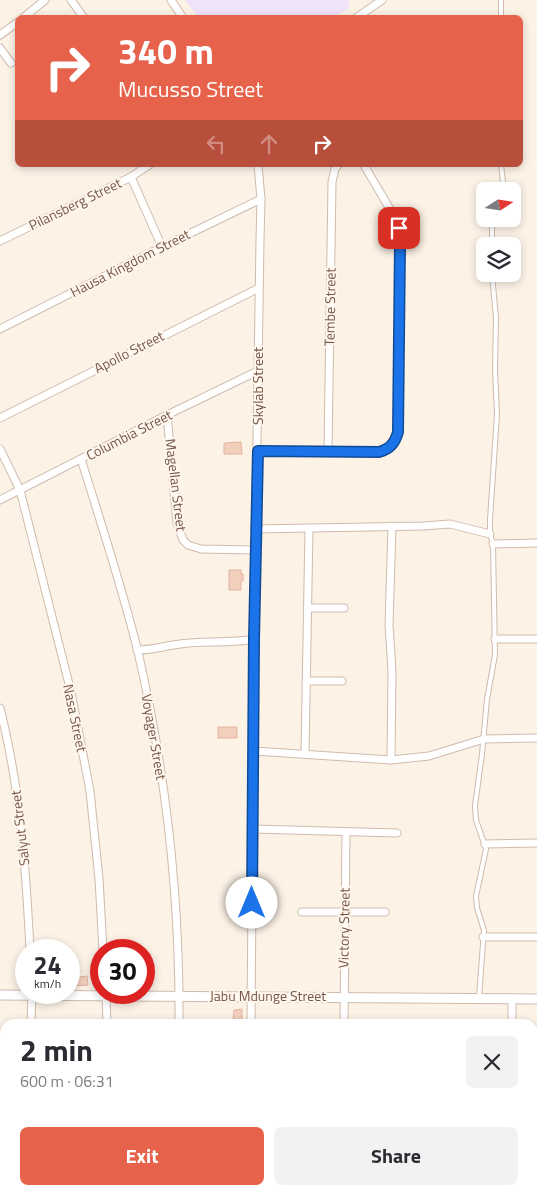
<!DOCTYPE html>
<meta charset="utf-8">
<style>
:root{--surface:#fff;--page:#f2f2f3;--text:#2b2b33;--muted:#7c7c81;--accent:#e6624b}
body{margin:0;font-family:"Titillium Web",sans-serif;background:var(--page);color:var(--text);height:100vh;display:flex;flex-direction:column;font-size:19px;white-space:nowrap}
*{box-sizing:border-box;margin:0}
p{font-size:16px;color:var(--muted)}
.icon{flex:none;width:28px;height:28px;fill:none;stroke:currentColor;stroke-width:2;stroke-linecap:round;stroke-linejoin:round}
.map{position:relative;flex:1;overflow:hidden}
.side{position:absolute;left:0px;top:1019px;width:538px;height:176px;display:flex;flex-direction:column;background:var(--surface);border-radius:15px 15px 0 0;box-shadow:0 2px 8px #0003}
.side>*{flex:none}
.top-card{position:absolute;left:15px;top:15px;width:508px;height:152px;border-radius:8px;box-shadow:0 2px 8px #0003;background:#e6624b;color:#fff;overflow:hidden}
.needle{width:32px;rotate:78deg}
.fabs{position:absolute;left:476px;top:182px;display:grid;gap:10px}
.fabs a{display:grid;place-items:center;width:45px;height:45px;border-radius:8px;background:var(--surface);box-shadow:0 2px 8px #0003;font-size:25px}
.speed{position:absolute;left:15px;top:939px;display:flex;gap:10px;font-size:25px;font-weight:700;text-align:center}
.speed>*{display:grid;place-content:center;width:65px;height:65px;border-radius:50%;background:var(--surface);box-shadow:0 2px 8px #0003;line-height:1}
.speed small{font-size:12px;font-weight:400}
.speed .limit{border:8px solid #d22;background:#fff;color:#111}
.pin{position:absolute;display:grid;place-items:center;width:42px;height:42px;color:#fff;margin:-21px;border-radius:10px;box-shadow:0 2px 8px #0006}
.me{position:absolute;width:55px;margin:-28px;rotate:0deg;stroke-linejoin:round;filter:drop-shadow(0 0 4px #0008)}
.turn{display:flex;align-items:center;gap:18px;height:105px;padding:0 20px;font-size:22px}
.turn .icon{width:65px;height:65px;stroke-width:2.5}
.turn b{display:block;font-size:35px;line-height:42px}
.lanes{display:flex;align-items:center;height:48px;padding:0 20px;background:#0003;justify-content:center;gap:25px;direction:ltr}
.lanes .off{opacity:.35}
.round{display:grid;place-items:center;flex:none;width:52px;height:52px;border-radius:8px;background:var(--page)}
.overview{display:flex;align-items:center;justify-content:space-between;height:85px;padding:0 20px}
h1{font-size:30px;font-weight:700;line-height:38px}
.primary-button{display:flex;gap:10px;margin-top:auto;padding:10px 20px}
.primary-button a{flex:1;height:58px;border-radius:8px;background:var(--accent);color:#fff;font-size:20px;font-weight:700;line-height:58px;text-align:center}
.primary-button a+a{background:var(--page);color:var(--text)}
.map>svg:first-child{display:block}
</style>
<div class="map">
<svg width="537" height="1194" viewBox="0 0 537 1194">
<rect width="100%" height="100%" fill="#fcf2e6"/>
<polygon fill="#efe2f9" points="185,0 349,0 349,8 334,17 198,17"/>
<g fill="#f2cebd" stroke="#e4b39e">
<polygon points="241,442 242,454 224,454 224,443"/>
<polygon points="229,570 241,570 241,574 243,574 243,581 241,581 241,590 229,590"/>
<rect x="218" y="727" width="19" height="11"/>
<polygon points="87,976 88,985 72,986 72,978"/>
<polygon points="242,1009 242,1020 233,1020 234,1010"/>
</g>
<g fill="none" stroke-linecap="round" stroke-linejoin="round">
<g stroke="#d0bbae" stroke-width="6">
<g id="service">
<polyline points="501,0 501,18"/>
<polyline points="501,165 504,191"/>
<polyline points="492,246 492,226 494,219"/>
<polyline points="479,997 484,930 477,908 476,896 486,849 476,820 475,806 482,754 487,699 495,655 493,544 490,534 490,520 497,414 495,370 496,318 492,274"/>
</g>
</g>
<g stroke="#d0bbae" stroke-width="9">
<g id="minor">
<polyline points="71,0 84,18"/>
<polyline points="171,0 183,18"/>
<polyline points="23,18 45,0"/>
<polyline points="356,18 382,0"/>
<polyline points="0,35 18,22"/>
<polyline points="0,48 11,63"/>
<polyline points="131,177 162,247"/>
<polyline points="0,241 131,177 149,165"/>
<polyline points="0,329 162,247 261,199"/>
<polyline points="167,415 177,523 183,540 188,545 201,549 255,550"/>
<polyline points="0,418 259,288"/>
<polyline points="0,449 20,490 71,692 90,791 99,879 103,950"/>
<path d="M258 451 379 452C390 449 395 443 398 432L400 235 394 216 364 165"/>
<polyline points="328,451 332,182 335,169 338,165"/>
<path d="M81 459C101 523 122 587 138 652 166 773 180 899 179 1024"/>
<polyline points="0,500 167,415 258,371"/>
<polyline points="255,529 423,526 450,524 490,534"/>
<polyline points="493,544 537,543"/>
<polyline points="307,608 344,608"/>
<polyline points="495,639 537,639"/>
<path d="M137 650C154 650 164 646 180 644 204 640 229 644 254 639"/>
<polyline points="306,681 342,681"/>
<path d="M0 708C20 787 26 869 30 950"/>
<polyline points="253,751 391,760 429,756 484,739 537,738"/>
<polyline points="305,754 309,528"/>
<polyline points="391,760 392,671 389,625 392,526"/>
<polyline points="252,829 397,833"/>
<polyline points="485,844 537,843"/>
<polyline points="302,912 385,912"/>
<polyline points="483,937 537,937"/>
<polyline points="106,993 107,1024"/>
<polyline points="512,998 512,1024"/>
<polyline points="31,1024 32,992"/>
<polyline points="251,1024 254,639 260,240 261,199 258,165"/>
<polyline points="344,1024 346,832"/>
<polyline points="532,1099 537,1099"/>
<polyline points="532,1187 537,1188"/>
<polyline points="30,1194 30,1190"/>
<polyline points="106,1194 106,1190"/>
<polyline points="177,1194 177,1190"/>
<polyline points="250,1194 250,1190"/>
<polyline points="512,1194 512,1190"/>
</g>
</g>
<g stroke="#d0bbae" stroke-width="11">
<polyline id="tertiary" points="0,995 537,999"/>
</g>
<use href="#service" stroke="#fff" stroke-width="4"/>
<use href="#minor" stroke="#fff" stroke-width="7"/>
<use href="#tertiary" stroke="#fff" stroke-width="9"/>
</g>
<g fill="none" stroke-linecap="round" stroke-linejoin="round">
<g stroke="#114b97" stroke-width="12">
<path id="route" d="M252 903 254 639 258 451 379 452C390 449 395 443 398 432L400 244 399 228"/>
</g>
<use href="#route" stroke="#1a73e8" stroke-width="9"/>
</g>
<g text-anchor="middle" stroke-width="4" stroke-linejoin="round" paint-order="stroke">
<g font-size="14" fill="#76564a" stroke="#fff6ec">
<text transform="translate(75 204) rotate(-26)" y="5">Pilansberg Street</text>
<text transform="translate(130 263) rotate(-27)" y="5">Hausa Kingdom Street</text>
<text transform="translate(330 307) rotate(-89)" y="5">Tembe Street</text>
<text transform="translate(129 352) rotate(-27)" y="5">Apollo Street</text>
<text transform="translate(258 386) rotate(-90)" y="5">Skylab Street</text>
<text transform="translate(129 435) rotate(-27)" y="5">Columbia Street</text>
<text transform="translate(176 485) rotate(83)" y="5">Magellan Street</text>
<text transform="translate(75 718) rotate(78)" y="5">Nasa Street</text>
<text transform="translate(154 737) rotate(80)" y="5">Voyager Street</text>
<text transform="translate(20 828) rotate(-97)" y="5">Salyut Street</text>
<text transform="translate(344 928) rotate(-89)" y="5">Victory Street</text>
<text x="268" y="1001">Jabu Mdunge Street</text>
</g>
</g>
</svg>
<div class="fabs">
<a><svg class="needle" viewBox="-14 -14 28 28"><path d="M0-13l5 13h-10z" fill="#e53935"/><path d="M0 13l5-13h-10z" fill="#7c7c81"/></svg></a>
<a><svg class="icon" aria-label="layers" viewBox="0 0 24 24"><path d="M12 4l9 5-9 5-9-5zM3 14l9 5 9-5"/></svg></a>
</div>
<div class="speed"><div>24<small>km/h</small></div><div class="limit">30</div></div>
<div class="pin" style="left:399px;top:228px;background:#d93025"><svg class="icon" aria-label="arrive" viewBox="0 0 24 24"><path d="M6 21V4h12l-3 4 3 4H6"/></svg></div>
<svg class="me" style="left:252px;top:903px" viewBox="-20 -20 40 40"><circle r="19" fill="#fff"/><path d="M0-13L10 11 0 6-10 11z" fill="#1a73e8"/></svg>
<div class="top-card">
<div class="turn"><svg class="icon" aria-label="right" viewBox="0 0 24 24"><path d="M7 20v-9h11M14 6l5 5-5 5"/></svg><div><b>340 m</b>Mucusso Street</div></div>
<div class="lanes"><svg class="icon off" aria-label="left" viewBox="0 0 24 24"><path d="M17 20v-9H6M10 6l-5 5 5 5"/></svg><svg class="icon off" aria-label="ahead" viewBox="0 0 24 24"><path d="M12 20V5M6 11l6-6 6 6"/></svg><svg class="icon" aria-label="right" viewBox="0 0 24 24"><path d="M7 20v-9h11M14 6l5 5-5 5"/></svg></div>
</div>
<section class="side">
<div class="overview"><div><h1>2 min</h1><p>600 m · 06:31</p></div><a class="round"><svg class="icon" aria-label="close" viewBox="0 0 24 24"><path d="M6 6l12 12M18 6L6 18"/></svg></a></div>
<div class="primary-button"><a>Exit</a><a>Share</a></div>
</section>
</div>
